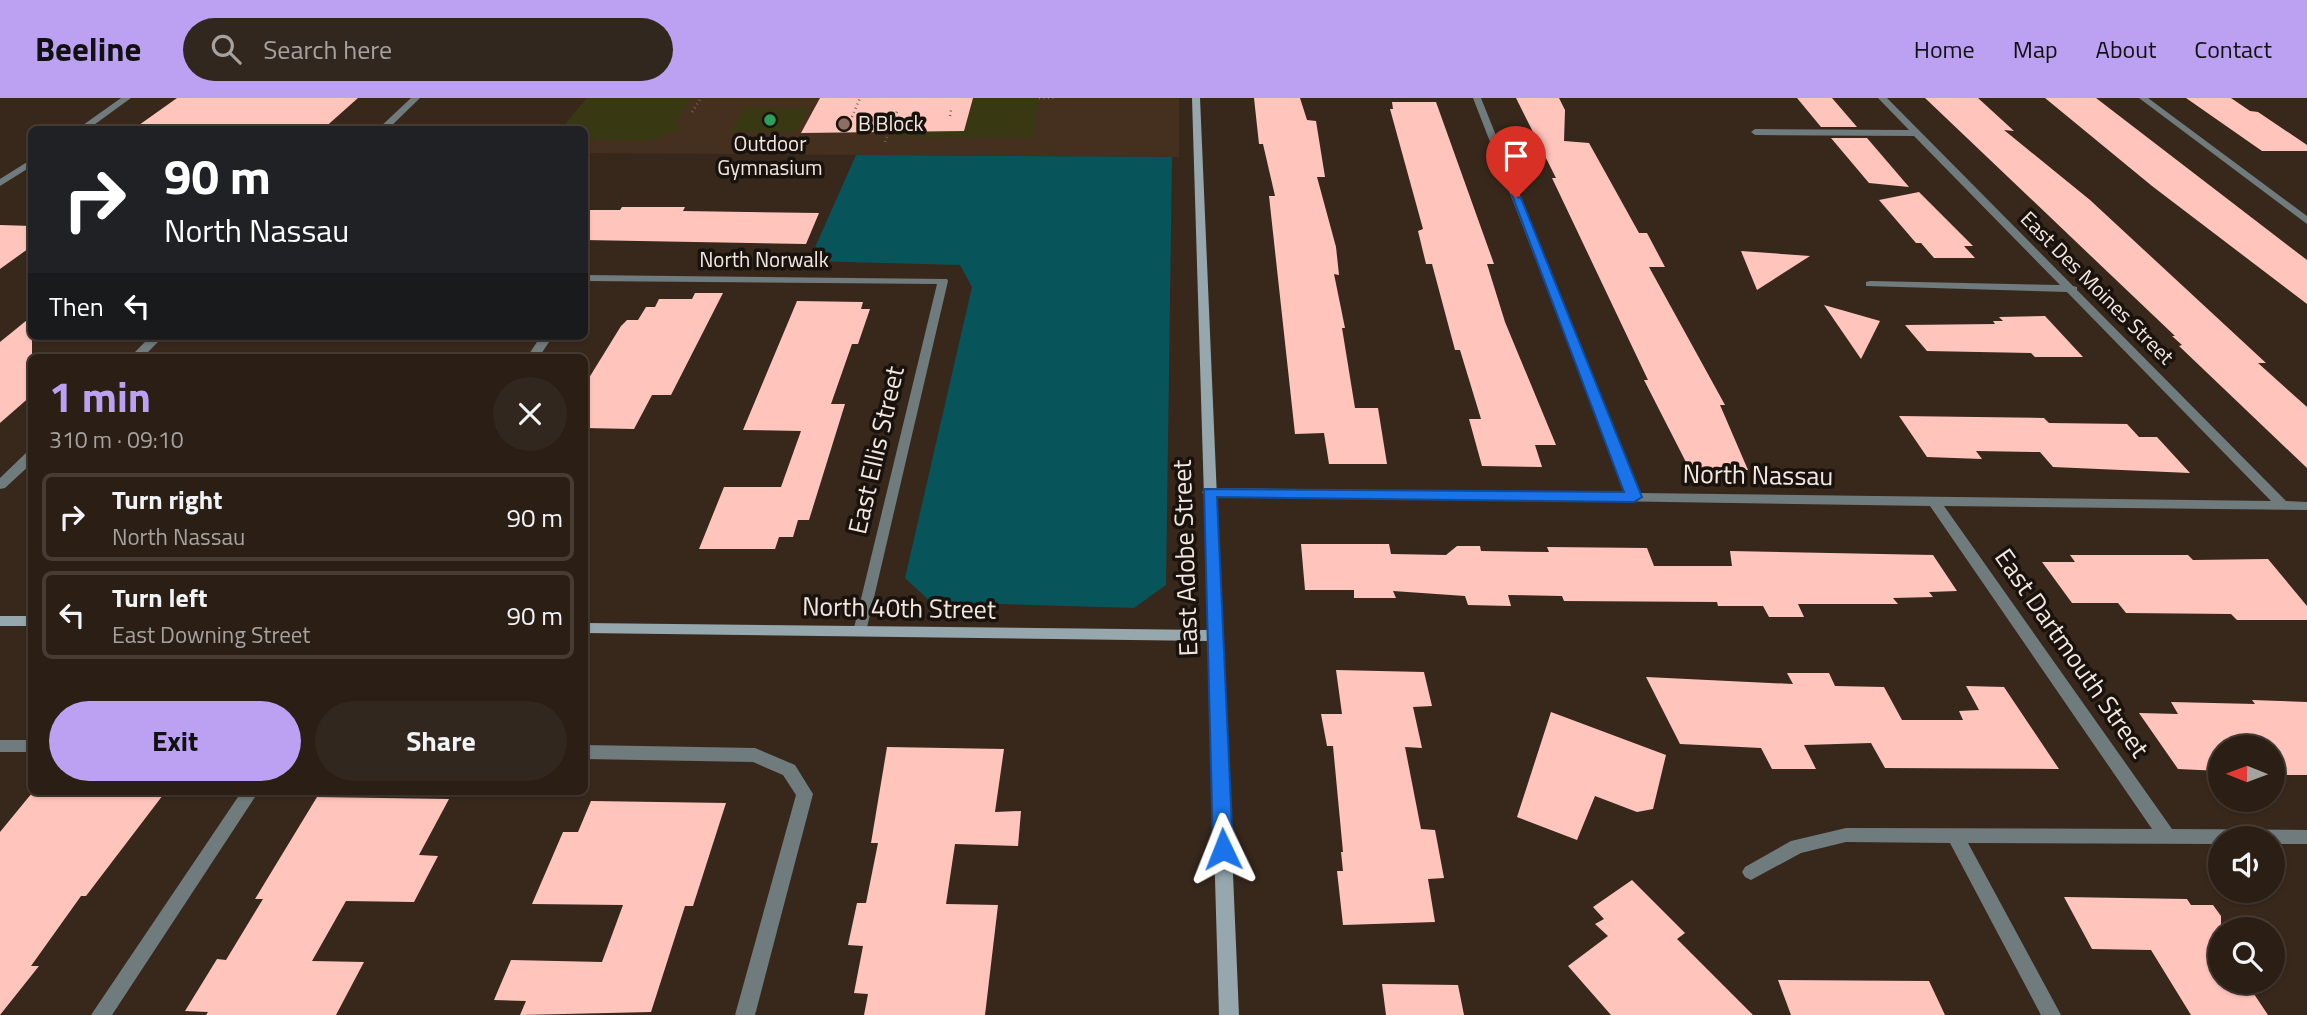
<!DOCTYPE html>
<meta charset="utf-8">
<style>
:root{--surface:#2a1e15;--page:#32271e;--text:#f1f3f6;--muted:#a5a2a0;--line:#463c34;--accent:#bca0f2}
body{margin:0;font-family:"Titillium Web",sans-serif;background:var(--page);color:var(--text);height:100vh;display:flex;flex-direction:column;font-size:26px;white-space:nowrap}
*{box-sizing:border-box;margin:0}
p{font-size:23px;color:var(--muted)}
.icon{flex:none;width:38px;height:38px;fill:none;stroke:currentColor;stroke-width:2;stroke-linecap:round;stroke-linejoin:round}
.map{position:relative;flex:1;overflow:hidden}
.drawer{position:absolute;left:28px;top:256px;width:560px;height:441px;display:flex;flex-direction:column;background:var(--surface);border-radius:10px;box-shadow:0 2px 5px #0004,0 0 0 2px var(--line)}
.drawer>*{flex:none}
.hud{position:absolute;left:28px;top:28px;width:560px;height:214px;border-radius:10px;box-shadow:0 2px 5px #0004,0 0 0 2px var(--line);background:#202124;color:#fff;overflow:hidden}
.needle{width:46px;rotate:271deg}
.controls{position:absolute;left:2208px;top:637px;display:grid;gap:14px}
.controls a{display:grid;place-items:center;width:77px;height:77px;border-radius:50%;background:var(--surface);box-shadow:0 2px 5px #0004,0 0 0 2px var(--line);font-size:35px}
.pin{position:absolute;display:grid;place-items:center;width:60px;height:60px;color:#fff;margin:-72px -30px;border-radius:50% 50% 50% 0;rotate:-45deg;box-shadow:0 0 7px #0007}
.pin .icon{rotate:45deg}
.me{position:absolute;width:77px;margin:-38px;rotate:358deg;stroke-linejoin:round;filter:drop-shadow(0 0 5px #0008)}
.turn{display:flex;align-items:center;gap:24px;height:147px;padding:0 21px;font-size:32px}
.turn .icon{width:91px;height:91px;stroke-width:2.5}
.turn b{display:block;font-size:49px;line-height:60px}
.then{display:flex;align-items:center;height:66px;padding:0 21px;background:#0003;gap:14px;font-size:26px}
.round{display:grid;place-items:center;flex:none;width:74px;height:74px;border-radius:37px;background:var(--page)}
.headline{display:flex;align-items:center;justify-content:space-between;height:119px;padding:0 21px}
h1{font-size:42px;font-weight:700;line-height:52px;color:var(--accent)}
.action{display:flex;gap:14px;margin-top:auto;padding:14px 21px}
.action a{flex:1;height:80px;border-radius:42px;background:var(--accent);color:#111;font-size:28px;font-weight:700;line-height:80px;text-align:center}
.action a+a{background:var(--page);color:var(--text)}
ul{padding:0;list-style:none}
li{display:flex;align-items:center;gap:21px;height:88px;margin:0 14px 10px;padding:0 7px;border:4px solid var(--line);border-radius:10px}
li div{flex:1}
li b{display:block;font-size:26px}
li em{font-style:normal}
header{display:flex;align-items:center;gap:42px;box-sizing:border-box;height:98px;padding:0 35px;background:var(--accent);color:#111}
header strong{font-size:33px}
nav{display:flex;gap:38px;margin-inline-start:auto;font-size:24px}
.search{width:490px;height:63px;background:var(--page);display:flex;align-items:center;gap:18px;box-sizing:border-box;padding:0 24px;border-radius:38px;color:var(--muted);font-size:26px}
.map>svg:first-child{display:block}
</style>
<header>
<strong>Beeline</strong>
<div class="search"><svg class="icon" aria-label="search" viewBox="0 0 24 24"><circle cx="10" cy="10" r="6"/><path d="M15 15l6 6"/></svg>Search here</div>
<nav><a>Home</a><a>Map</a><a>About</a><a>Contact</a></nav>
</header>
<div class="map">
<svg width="2307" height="917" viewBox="0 0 2307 917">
<rect width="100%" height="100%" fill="#38281c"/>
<polygon fill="#45301f" points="587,0 1179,0 1179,59 585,55 584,32 561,32"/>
<g fill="#383913">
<polygon points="587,0 690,0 676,23 680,31 648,43 585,42 584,32 561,31"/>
<polygon points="973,0 1040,0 1033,40 892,39 903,12 970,12"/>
<polygon points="745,10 809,11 796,34 730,33"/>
</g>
<polygon fill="#07545b" points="856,57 1172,59 1166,487 1134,510 931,504 905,480 972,189 960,167 809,163"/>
<g fill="#ffc5bd">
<polygon points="177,0 358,0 322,32 132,32"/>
<polygon points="820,0 973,0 964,33 801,35"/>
<polygon points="1254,0 1300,0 1307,22 1316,23 1325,79 1317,79 1336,149 1339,177 1334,176 1345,230 1342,230 1355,310 1378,310 1387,366 1329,366 1324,335 1295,336 1269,98 1275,98 1263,46 1259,46"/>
<polygon points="1516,0 1559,0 1565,12 1564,43 1589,45 1639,135 1647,135 1665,169 1649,169 1725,307 1720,307 1748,372 1704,373 1702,370 1689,370 1644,282 1648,282 1552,80 1556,80"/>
<polygon points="1797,0 1832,0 1857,29 1821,29"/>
<polygon points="1925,0 1978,0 2014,33 2004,32 2090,102 2266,265 2258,265 2307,309 2307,370 2179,248 2182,247 2172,238 2175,238"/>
<polygon points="2045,0 2096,0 2307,162 2307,206 2152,88"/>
<polygon points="2186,0 2231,0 2250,13 2258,14 2307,47 2307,53 2262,53"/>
<polygon points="1392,4 1436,4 1494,166 1487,166 1505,224 1556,347 1535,347 1542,369 1482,368 1469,321 1481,321 1460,252 1455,252 1432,166 1426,166 1418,133 1423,131 1390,11 1393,11"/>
<polygon points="1831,40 1867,40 1909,89 1869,85"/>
<polygon points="1919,94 1973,148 1964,148 1975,160 1934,160 1921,145 1916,145 1879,102"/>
<polygon points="622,109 685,109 683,113 819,115 806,146 584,142 584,112 620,112"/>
<polygon points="0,127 32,128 32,148 0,171"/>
<polygon points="1741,153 1810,158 1757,192"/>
<polygon points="695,195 723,195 671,297 652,297 634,331 584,330 584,288 621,228 627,222 638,222 646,209 655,209 659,201 692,201"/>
<polygon points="797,203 863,204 861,211 870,211 858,246 852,246 831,306 845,306 809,422 798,422 793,439 779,439 775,451 699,451 724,389 781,389 801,333 743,332"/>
<polygon points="1824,207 1880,223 1861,261"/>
<polygon points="32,218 32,297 0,325 0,244"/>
<polygon points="2045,218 2083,259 2035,259 2031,255 1927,253 1905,227 1995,226 1993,223 2003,223 1999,219"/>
<polygon points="1899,318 2044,320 2049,325 2127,326 2139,339 2157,339 2190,375 2053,369 2040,354 1976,353 1982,361 1927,359"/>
<polygon points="1301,446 1389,446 1391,456 1446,457 1457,448 1480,448 1481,453 1549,454 1547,449 1647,450 1654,468 1732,468 1730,453 1933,457 1957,493 1929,494 1933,499 1893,500 1898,506 1798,506 1804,519 1769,519 1763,508 1718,508 1717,504 1564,503 1562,498 1508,497 1511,508 1468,507 1465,498 1393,493 1396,500 1354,500 1354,492 1305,492"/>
<polygon points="2070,457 2188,457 2193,462 2268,461 2307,508 2307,522 2237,522 2231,516 2126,515 2118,505 2072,505 2042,464 2075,464"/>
<polygon points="1336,572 1424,574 1432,608 1413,609 1422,650 1405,649 1421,731 1435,732 1444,780 1428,781 1435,824 1343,827 1337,773 1343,773 1341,754 1343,754 1333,648 1327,648 1321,616 1342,616"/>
<polygon points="1787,575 1829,575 1835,588 1884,589 1902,622 1963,622 1959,613 1979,612 1966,588 2004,589 2059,671 1885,670 1871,645 1804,647 1816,671 1772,671 1761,650 1680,646 1646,579 1793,586"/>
<polygon points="2252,602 2307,604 2307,677 2273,677 2273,649 2221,649 2221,673 2178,671 2139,615 2178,616 2171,604 2255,606"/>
<polygon points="1551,614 1666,657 1653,711 1637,714 1595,698 1577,742 1517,719"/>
<polygon points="887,649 1004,651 995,714 1021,713 1018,748 955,746 946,806 998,807 985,917 864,917 868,896 854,895 863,848 848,847 857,805 866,805 878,745 871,745"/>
<polygon points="32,695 163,697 86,798 81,798 31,868 39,868 0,917 0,734"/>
<polygon points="317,699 449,701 419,757 438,758 414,804 346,803 312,863 364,864 336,917 206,917 208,914 185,913 217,861 226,862 263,801 255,801"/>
<polygon points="591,703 726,705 693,808 685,808 651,914 520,917 526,903 494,902 511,862 602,864 623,807 532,806 563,734 578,734"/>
<polygon points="1632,782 1685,835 1677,841 1753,917 1611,917 1568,868 1608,838 1595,826 1604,821 1593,809"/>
<polygon points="2064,799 2187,801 2191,807 2213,807 2221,818 2221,884 2246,884 2268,917 2191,917 2151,852 2092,851"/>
<polygon points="1778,882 1929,883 1945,917 1791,917"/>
<polygon points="1382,886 1458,887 1464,917 1386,917"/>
</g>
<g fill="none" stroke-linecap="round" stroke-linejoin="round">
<g stroke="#74655b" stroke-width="2.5" stroke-dasharray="1 3.5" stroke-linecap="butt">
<polyline points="1039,0 1057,0"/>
<polyline points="692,14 701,0"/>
<polyline points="950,18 951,12"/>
<polyline points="852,19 860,0"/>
<polyline points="892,27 906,27"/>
<polyline points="885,44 898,11"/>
</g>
<g fill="#707b7e" fill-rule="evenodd">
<polygon points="121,0 131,0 87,32 76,32"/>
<polygon points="411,0 420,0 387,32 377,32"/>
<polygon points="1473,0 1481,0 1639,395 2271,403 2067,194 1866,188 1866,184 1870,183 2060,187 1914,38 1755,37 1751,34 1755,31 1909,32 1878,0 1887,0 2073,188 2077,189 2077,192 2286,403 2307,404 2307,412 1944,408 2172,731 2307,732 2307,746 2273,746 2273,740 2221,740 2221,746 1968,745 2061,917 2041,917 1950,745 1846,744 1801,755 1751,782 1745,779 1742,774 1745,769 1791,743 1846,730 2152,731 1930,408 1204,397 1202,394 1209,390 1626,395"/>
<polygon points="2139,0 2148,0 2307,118 2307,126"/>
<polygon points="32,61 32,68 0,88 0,81"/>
<polygon points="584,177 947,181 948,183 865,538 855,538 853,534 937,186 584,183"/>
<polygon points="151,238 164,238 143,259 130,259"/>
<polygon points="541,238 553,238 539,259 527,259"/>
<polygon points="32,353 32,365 5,390 0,391 0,380 27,354"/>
<rect x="0" y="642" width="32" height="12"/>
<polygon points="584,647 755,650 795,667 813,696 755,917 735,917 796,697 783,677 753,664 584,661"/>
<polygon points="242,693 259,693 112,917 91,917"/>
</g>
<g fill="#96a8ad" fill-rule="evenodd">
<polygon points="1192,0 1200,0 1239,917 1219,917 1208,543 584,535 584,525 1208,532"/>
<rect x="0" y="518" width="32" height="10"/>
</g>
</g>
<polygon fill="#1a73e8" stroke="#114b97" stroke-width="2" points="1512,97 1521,100 1642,399 1634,404 1217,399 1233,751 1230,757 1223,760 1216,757 1213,751 1204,391 1624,394"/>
<circle fill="#2e9e5b" stroke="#1a130d" stroke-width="2.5" cx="770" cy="22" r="7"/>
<circle fill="#8d6e63" stroke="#1a130d" stroke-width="2.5" cx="844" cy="26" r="7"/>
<g text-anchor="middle" stroke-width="7" stroke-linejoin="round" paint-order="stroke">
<g font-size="21" fill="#f3e8e0" stroke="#1a130d" text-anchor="start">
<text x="858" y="33">B Block</text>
<text x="770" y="53" text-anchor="middle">Outdoor<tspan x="770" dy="24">Gymnasium</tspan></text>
</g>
<g font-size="21" fill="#f3e8e0" stroke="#1a130d">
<text x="764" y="169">North Norwalk</text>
<text transform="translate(2097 190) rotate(45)" y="7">East Des Moines Street</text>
</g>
<g font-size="26" fill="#f3e8e0" stroke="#1a130d">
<text transform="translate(876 352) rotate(-77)" y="9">East Ellis Street</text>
<text transform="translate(1758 377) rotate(1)" y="9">North Nassau</text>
<text transform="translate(1185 460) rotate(-92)" y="9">East Adobe Street</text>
<text transform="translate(899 510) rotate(1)" y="9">North 40th Street</text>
<text transform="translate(2072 555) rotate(55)" y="9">East Dartmouth Street</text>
</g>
</g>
</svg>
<div class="controls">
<a><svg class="needle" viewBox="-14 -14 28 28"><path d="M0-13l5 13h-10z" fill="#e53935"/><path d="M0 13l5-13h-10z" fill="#a5a2a0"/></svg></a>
<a><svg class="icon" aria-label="sound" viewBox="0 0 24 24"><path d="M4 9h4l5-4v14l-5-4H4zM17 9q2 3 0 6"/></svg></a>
<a><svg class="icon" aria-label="search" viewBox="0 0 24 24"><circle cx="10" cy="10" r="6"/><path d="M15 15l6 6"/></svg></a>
</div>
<div class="pin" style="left:1516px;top:100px;background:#d93025"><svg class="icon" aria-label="arrive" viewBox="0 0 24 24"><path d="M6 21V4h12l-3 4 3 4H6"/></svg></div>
<svg class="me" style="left:1223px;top:751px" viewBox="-20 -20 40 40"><path d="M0-17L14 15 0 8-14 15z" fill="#1a73e8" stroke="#fff" stroke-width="4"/></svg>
<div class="hud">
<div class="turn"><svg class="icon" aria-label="right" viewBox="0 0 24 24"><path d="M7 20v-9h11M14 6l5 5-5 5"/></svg><div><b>90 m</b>North Nassau</div></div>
<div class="then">Then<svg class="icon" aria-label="left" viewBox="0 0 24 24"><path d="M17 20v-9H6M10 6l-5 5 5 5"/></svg></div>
</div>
<section class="drawer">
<div class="headline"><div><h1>1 min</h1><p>310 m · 09:10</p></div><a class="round"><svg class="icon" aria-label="close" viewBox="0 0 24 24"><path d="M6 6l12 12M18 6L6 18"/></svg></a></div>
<ul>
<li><svg class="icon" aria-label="right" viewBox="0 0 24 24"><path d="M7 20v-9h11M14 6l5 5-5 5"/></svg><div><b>Turn right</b><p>North Nassau</p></div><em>90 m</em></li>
<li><svg class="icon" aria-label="left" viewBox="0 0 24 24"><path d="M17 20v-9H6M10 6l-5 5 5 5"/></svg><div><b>Turn left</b><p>East Downing Street</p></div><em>90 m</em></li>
</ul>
<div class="action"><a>Exit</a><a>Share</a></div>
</section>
</div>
